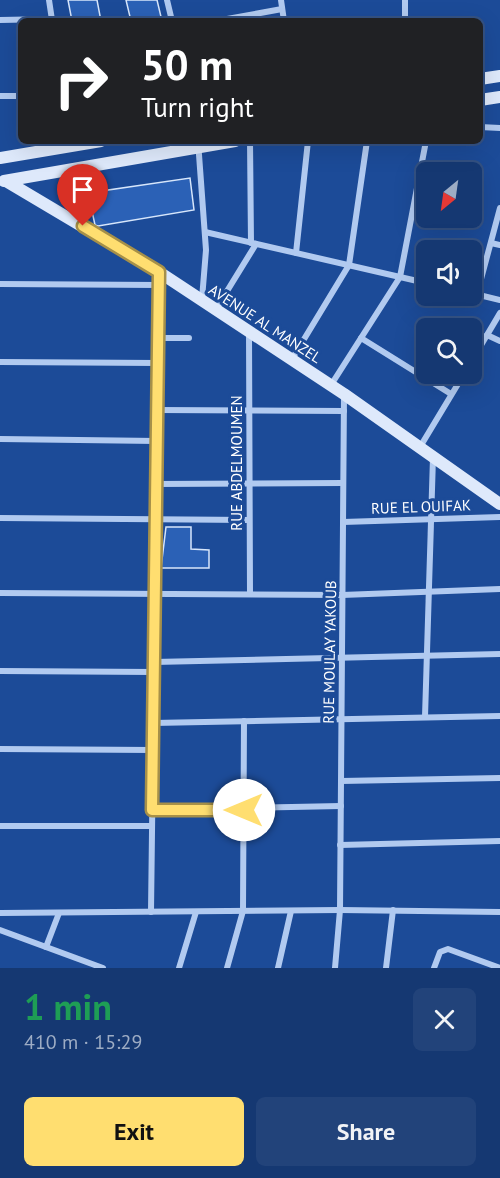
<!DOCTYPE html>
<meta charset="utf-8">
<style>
:root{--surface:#153872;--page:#22437a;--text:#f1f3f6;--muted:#9dacc4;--line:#345284;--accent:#ffde70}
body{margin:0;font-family:"PT Sans",sans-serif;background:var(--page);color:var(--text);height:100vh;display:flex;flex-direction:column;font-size:22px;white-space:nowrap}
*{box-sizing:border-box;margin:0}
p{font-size:20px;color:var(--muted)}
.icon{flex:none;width:33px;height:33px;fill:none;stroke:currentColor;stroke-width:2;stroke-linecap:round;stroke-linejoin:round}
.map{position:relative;height:968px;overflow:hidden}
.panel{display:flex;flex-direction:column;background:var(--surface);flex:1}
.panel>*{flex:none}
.hud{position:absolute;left:18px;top:18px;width:465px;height:126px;border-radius:9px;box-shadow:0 6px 24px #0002,0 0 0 2px var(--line);background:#202124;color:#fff;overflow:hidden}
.needle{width:39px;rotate:209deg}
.fabs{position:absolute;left:416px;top:162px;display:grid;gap:12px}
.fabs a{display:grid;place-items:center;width:66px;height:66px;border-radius:9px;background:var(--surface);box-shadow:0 6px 24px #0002,0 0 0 2px var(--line);font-size:30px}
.pin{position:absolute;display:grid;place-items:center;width:51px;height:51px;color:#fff;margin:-62px -26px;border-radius:50% 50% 50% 0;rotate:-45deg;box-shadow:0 0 6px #0007}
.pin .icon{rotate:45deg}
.me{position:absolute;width:66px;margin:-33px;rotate:270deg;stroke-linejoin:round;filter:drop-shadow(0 0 4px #0008)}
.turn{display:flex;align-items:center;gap:21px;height:126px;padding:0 24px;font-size:27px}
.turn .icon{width:78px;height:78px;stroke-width:2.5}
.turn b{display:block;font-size:42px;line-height:51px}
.round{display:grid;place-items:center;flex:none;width:63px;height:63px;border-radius:9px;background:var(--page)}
.summary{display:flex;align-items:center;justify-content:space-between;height:102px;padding:0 24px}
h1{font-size:36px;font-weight:700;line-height:45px;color:#1e9e55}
.action{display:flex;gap:12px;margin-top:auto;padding:12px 24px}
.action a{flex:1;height:69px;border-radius:9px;background:var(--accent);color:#111;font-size:24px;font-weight:700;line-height:69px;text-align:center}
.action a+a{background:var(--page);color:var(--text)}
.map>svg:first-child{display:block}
</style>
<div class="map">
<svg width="500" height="968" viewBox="0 0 500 968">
<rect width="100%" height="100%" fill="#1c4b98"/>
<g fill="#2b61b6" stroke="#d7e6fb" stroke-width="1.5">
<polygon points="68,0 97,0 101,21 72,21"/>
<polygon points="126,0 157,0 162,21 131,21"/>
<polygon points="190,178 194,210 98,226 95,225 88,193"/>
<polygon points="166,527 191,527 191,549 209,550 209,568 161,568"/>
</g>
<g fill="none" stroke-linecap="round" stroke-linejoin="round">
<g stroke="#b1caf0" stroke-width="6">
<polyline points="49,0 52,20"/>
<polyline points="167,0 172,21"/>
<polyline points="281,0 284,21"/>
<polyline points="0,20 52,19"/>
<polyline points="216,21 282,9"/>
<polyline points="405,21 405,0"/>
<polyline points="0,96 21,96"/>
<polyline points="480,127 500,128"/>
<polyline points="198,141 206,250 202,299"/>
<polyline points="250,141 251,243"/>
<polyline points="205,232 426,283"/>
<polyline points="491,243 500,245"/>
<polyline points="296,253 308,141"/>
<polyline points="0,284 159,285"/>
<polyline points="471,293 500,300"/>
<polyline points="477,294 500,208"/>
<polyline points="216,309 256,244"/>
<polyline points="249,332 250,594"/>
<polyline points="487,335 500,341"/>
<polyline points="158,338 189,338"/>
<polyline points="361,338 451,394"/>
<polyline points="292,359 349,265 367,141"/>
<polyline points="0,362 158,363"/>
<polyline points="471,362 500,313"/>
<polyline points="331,385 400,277 426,141"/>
<polyline points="157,410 344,411"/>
<polyline points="0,439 157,441"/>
<polyline points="420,447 464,374"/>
<polyline points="156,484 343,483"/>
<polyline points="0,518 249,520"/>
<polyline points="343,522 500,517"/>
<polyline points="0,593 342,595 500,589"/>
<polyline points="154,662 500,654"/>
<polyline points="0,671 154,672"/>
<polyline points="425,717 433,457"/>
<polyline points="153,723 500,716"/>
<polyline points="0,749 153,750"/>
<polyline points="341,781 500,778"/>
<polyline points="152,810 341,806"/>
<polyline points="0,826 152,826"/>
<polyline points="340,845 500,841"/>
<polyline points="151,912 159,274"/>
<polyline points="0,913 340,910 500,912"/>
<polyline points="0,930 103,968"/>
<polyline points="46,947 59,913"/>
<polyline points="179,968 196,912"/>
<polyline points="227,968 243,911 244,721"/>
<polyline points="278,968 291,911"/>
<polyline points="335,968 340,910 344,395"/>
<polyline points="386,968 393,910"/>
<polyline points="434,968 440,952 448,949 500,968"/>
</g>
<g stroke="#dee9fb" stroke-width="12">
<polyline points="480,79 500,76"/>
<polyline points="480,100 500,97"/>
<polyline points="0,158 101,141"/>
<polyline points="4,181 235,141"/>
<polyline points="6,181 159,272 344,394 500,504"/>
</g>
</g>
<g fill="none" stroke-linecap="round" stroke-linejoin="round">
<g stroke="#a69049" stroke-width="15">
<polyline id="route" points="83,226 159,272 152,810 244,810"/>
</g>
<use href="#route" stroke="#ffde70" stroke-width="10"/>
</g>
<g text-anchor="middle" stroke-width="6" stroke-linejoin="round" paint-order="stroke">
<g font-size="15" fill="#fff" stroke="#1c4b98">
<text transform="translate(265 324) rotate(33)" y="5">AVENUE AL MANZEL</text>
<text transform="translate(237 463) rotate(-90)" y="5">RUE ABDELMOUMEN</text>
<text transform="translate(421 507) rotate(-2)" y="5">RUE EL OUIFAK</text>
<text transform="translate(330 652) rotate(-89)" y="5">RUE MOULAY YAKOUB</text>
</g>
</g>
</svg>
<div class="fabs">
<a><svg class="needle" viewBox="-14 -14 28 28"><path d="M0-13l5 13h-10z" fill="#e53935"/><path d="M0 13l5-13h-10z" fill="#9dacc4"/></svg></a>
<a><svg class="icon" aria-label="sound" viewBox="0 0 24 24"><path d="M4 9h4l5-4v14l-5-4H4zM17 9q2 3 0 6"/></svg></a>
<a><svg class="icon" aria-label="search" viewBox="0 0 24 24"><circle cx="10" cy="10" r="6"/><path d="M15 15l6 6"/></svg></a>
</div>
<div class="pin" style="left:83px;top:226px;background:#d93025"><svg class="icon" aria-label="arrive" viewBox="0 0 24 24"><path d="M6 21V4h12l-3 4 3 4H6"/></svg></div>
<svg class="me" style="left:244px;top:810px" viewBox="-20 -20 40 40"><circle r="19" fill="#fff"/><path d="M0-13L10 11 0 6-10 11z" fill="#ffde70"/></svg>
<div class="hud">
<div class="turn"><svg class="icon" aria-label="right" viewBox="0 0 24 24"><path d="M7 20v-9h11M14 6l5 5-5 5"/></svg><div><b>50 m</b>Turn right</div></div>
</div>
</div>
<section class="panel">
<div class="summary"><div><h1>1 min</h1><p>410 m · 15:29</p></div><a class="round"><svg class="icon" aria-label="close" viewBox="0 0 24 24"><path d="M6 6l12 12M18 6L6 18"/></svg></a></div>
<div class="action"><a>Exit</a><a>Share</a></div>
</section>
